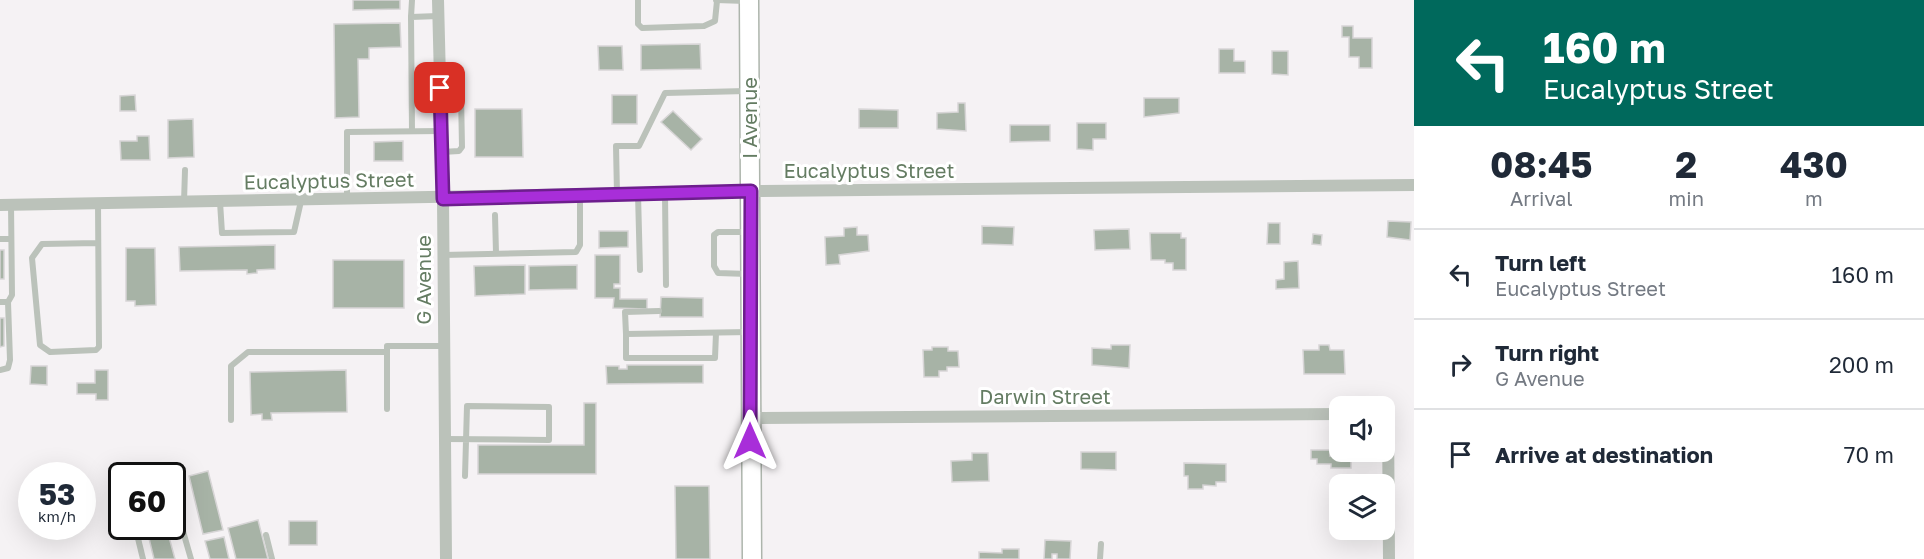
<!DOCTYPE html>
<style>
:root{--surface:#fff;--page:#f2f2f3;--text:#1f2937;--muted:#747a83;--line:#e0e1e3}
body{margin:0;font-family:"Golos Text",sans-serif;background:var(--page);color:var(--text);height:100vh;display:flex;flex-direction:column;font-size:22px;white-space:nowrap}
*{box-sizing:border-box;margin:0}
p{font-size:20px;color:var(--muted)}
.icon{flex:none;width:33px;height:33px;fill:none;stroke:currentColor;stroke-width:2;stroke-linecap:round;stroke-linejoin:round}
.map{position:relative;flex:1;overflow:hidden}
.side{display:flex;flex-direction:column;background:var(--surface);width:510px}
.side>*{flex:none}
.banner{background:#00695c;color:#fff;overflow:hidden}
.tools{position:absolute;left:1329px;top:396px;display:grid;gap:12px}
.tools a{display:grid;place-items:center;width:66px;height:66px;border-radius:12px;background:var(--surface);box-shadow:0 6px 24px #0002;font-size:30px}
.speed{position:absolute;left:18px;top:462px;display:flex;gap:12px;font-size:30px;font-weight:700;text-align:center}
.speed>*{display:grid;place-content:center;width:78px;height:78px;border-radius:50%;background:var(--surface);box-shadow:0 6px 24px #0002;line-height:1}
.speed small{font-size:15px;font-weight:400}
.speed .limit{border:3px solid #111;border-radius:9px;background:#fff;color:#111}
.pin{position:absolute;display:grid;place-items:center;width:51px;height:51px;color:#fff;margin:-26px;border-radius:12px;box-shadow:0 3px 9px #0006}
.me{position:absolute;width:66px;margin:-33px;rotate:0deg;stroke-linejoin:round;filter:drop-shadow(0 0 4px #0008)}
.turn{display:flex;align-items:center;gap:21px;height:126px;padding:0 30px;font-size:27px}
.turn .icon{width:78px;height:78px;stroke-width:2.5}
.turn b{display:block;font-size:42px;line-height:51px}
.eta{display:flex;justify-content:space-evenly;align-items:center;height:102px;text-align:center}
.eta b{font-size:36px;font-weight:700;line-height:42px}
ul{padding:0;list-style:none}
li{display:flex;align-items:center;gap:18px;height:90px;padding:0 30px;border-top:2px solid var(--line)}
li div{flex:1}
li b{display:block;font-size:22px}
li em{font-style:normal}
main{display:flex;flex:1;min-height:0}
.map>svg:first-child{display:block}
</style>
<main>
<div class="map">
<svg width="1414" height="559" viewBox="0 0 1414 559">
<rect width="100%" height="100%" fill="#f5f2f4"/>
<g fill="#a7b3a6" stroke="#d7d5d6" stroke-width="1.5">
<polygon points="353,0 400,0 400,9 353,10"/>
<polygon points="400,23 401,47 369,48 369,59 358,59 359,117 335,118 334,24"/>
<polygon points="1342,26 1353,26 1353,38 1372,38 1372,68 1359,68 1359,57 1349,57 1349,37 1342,37"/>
<polygon points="700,44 701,69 641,70 641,45"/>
<polygon points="598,46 622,46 623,70 599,70"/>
<polygon points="1219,49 1234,49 1234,61 1245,61 1245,73 1219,73"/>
<polygon points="1272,51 1288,51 1288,75 1272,74"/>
<polygon points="135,95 136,111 120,111 120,96"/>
<rect x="612" y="95" width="25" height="29"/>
<polygon points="1144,98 1179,98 1179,113 1144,117"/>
<polygon points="958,103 965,103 966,131 937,129 937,113 958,112"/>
<polygon points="475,109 522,109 523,157 475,157"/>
<polygon points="859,109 898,110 898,128 859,128"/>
<polygon points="673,111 702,139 691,150 661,122"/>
<polygon points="193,119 194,157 168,158 168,120"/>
<polygon points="1077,123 1106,123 1106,139 1093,139 1093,150 1077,149"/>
<polygon points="1010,125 1050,125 1050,141 1010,142"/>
<polygon points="137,136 149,136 150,160 121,160 120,141 137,141"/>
<polygon points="403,141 403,161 374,161 374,142"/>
<polygon points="1388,221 1411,222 1410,240 1387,237"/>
<polygon points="1268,223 1280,223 1280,244 1267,244"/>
<polygon points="982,226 1014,227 1013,245 982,244"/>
<polygon points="857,227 857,235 868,235 869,251 839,255 840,264 826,265 825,237 844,236 844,228"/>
<polygon points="1129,229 1130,249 1095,250 1094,230"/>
<polygon points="599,231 628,231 628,247 599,248"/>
<polygon points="1150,233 1181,233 1181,238 1186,238 1186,270 1173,270 1173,263 1165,263 1165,260 1151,260"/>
<polygon points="1313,234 1322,235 1321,245 1312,244"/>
<polygon points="275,245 275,269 257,270 257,273 247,274 247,270 180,271 179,247"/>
<polygon points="126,248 155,248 156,305 135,306 135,301 126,301"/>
<rect x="0" y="250" width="4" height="29"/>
<polygon points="595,255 620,255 620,284 614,284 614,288 620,288 620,299 647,299 647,309 613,308 614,298 595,298"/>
<rect x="333" y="260" width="71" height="48"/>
<polygon points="1298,261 1299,288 1276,289 1276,280 1284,279 1284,262"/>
<polygon points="525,265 525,294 475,296 474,266"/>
<polygon points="577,265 577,289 529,290 529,266"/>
<polygon points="661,297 703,298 703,317 660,317"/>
<polygon points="0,318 4,318 4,346 0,347"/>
<polygon points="1111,345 1130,345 1129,368 1092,365 1092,348 1111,349"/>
<polygon points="1319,345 1329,345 1330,350 1344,350 1345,374 1304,374 1303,350 1319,350"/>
<polygon points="932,347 948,347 948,351 958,351 959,367 947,367 947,371 939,371 939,377 924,377 923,350 932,350"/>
<polygon points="627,365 703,365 703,383 607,384 606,366 619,366 619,369 627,369"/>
<polygon points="31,366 47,366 47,385 30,384"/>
<polygon points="95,370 108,370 108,400 96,400 96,394 77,394 77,383 95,383"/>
<polygon points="346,370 347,412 271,413 272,420 262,420 262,414 251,415 250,372"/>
<polygon points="584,403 596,403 596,474 478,474 478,445 584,445"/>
<polygon points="1311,450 1330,450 1330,456 1351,456 1351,468 1331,468 1331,464 1317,464 1317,459 1311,459"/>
<polygon points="1081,452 1116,452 1116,470 1081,469"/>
<polygon points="972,453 988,453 989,481 952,482 951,461 972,460"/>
<polygon points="1184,463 1226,464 1226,482 1216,482 1216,486 1203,485 1203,489 1188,489 1188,476 1184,476"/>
<polygon points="208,471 223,530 203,534 189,476"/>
<polygon points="675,486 709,486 710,559 676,559"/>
<polygon points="258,520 268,559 236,559 228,528"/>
<rect x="289" y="521" width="28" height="24"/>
<polygon points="146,526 166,526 175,559 154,559"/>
<polygon points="224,537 229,559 210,559 205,541"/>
<polygon points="1045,540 1071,541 1070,559 1057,559 1057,554 1052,554 1052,559 1044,559"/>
<polygon points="1002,549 1019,549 1019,559 979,559 979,552 1002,553"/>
</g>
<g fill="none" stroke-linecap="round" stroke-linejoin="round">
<g stroke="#adb5ac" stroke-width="21">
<polyline id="primary" points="749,0 752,559"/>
</g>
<g stroke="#bbc2ba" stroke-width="6">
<polyline points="638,0 638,24 642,28 704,26 715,21 717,1"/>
<polyline points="716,0 746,1"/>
<polyline points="411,17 412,0"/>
<polyline points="440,88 457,88 461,94 462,147 459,151 442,152"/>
<polyline points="412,131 411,17 438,16"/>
<polyline points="665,193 666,285"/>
<polyline points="617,194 616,146 639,146 665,93 746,91"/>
<polyline points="638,194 640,270"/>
<polyline points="347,199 347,132 441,131"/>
<polyline points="184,202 185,170"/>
<polyline points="220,202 222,233 294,232 301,201"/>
<polyline points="98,203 99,347 96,350 50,352 40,345 32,258 42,244 98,243"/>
<polyline points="495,215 496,253"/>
<polyline points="747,232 718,232 714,235 714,266 718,273 748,274"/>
<polyline points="0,239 11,239"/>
<polyline points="443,255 576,252 580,245 580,195"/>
<polyline points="0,302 8,302 12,295 11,204"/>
<polyline points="659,311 625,312 626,334 750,332"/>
<polyline points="626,334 626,358 715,358 716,333"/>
<polyline points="0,370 8,368 10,360 8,302"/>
<polyline points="387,409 387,346 444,346"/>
<polyline points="231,420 231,366 248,352 387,352"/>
<polyline points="446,439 549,440 549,407 467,406 465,476"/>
<polyline points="172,493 191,559"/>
<polyline points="135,526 143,559"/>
<polyline points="266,535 272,559"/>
<polyline points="1100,559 1101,544"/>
</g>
<g stroke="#bbc2ba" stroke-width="12">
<polyline points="438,0 443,199 446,559"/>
<polyline points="0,205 751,191 1414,185"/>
<polyline points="1384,414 1388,414 1389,559"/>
<polyline points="750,418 1340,414"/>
</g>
<use href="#primary" stroke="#fff" stroke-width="18"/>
</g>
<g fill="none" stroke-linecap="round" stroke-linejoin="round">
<g stroke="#6d1e8d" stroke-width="15">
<polyline id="route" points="440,88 443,199 751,191 750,441"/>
</g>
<use href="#route" stroke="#a82ed9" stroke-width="10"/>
</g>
<g text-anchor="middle" stroke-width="6" stroke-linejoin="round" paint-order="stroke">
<g font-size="20" fill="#647c62" stroke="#fff">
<text transform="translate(750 118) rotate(-90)" y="7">I Avenue</text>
<text x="869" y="178">Eucalyptus Street</text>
<text transform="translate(329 181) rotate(-1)" y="7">Eucalyptus Street</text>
<text transform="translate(424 280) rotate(-90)" y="7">G Avenue</text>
<text x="1045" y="404">Darwin Street</text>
</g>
</g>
</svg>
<div class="tools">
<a><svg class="icon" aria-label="sound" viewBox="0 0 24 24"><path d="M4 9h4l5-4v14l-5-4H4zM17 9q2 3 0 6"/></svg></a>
<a><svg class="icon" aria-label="layers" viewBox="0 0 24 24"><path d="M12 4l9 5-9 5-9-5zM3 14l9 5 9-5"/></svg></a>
</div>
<div class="speed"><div>53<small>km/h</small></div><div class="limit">60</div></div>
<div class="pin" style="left:440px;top:88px;background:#d93025"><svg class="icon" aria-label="arrive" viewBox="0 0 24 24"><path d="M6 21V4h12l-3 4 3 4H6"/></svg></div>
<svg class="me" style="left:750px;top:441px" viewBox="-20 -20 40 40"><path d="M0-17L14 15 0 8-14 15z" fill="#a82ed9" stroke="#fff" stroke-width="4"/></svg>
</div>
<section class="side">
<div class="banner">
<div class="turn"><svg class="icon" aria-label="left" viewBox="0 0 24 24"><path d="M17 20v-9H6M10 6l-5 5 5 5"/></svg><div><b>160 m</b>Eucalyptus Street</div></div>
</div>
<div class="eta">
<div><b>08:45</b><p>Arrival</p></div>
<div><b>2</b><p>min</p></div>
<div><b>430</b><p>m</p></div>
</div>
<ul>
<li><svg class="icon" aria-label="left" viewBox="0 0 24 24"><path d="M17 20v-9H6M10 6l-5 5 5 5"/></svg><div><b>Turn left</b><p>Eucalyptus Street</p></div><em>160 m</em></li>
<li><svg class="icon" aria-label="right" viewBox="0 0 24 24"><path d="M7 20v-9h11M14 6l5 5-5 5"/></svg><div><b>Turn right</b><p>G Avenue</p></div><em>200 m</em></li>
<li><svg class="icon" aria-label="arrive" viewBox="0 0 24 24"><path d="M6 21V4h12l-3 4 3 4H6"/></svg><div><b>Arrive at destination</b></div><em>70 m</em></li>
</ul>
</section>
</main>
